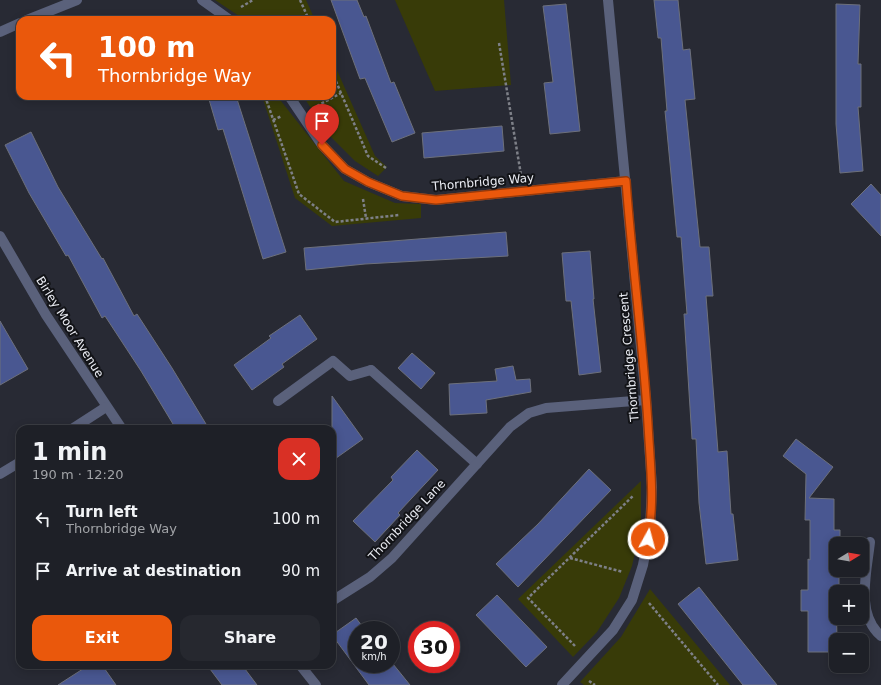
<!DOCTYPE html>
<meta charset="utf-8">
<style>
:root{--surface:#1e2027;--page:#26282f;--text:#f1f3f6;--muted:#a1a3a7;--line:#3c3e44;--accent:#ea580c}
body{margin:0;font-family:"DejaVu Sans",sans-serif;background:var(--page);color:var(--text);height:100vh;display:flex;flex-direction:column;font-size:15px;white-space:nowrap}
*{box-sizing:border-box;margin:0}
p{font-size:13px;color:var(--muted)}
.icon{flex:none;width:22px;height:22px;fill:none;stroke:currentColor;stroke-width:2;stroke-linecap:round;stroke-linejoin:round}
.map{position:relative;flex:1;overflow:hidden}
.drawer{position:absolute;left:16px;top:425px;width:320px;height:244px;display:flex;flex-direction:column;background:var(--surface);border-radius:12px;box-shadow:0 2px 10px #0003,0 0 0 1px var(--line)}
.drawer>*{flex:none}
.top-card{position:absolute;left:16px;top:16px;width:320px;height:84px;border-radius:12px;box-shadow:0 2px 10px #0003,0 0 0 1px var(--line);background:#ea580c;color:#fff;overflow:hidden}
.needle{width:26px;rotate:79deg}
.buttons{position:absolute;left:829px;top:537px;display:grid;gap:8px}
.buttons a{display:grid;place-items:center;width:40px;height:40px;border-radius:8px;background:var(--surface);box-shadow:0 2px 10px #0003,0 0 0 1px var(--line);font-size:20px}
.speed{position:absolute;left:348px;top:621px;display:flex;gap:8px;font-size:20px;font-weight:700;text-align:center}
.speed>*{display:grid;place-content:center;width:52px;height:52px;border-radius:50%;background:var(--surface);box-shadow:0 2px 10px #0003,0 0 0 1px var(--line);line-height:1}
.speed small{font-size:10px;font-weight:400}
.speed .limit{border:6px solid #d22;background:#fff;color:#111}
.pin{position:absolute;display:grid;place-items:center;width:34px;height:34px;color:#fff;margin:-41px -17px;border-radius:50% 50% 50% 0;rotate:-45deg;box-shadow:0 0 4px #0007}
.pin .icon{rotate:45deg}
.me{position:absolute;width:44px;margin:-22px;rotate:7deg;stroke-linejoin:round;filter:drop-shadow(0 0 3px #0008)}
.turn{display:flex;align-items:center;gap:14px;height:84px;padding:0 16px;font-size:18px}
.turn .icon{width:52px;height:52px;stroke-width:2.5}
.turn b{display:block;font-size:28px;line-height:34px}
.round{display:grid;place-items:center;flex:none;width:42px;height:42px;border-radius:12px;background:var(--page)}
.summary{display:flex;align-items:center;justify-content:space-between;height:68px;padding:0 16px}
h1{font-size:24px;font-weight:800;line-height:30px}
.button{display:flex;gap:8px;margin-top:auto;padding:8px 16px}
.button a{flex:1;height:46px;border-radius:12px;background:var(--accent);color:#fff;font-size:16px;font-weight:800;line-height:46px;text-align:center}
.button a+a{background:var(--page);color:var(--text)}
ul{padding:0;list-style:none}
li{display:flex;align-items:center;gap:12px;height:52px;padding:0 16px}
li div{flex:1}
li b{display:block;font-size:15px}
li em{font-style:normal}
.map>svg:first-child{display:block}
</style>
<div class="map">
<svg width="881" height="685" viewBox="0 0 881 685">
<rect width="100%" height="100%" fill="#282a34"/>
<g fill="#383b08">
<polygon points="215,0 306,0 315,20 245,20"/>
<polygon points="395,0 504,0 511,85 435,91"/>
<polygon points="332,59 375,156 387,167 378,176 355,161 328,134 303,96 332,96"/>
<polygon points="262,96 277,96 344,181 395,203 421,204 421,218 332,226 295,198"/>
<polygon points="641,481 641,526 632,566 619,598 597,632 573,657 518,599"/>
<polygon points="650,589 730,685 584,685 580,682 621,637"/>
</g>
<g fill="#495791" stroke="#6d707b">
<polygon points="331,0 357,0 364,17 366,16 391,83 394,82 415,133 392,142 365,78 360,79"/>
<polygon points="654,0 678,0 683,50 690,49 695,99 685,100 700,247 709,247 713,296 706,296 718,452 727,451 731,514 733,514 738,560 706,564 699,503 696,439 692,439 684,314 687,314 681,237 677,237 665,111 667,111 661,38 658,38"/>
<polygon points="566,4 580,131 550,134 544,83 553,82 543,6"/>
<polygon points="836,4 860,5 858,64 861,64 861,107 858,107 863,171 840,173 836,124"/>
<polygon points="208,96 236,96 286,252 263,259 223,129 218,130"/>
<polygon points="502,126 504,151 424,158 422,133"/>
<polygon points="31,132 58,187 102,259 103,258 134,316 137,314 172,368 209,429 176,429 141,371 105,316 102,318 68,255 66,256 29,193 5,145"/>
<polygon points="871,184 881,195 881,236 851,204"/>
<polygon points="506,232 508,256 365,264 306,270 304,248"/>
<polygon points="590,251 594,299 593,299 601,372 579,375 571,301 566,301 562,253"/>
<polygon points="300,315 317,339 282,364 284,367 252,390 234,365 271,338 269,336"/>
<polygon points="0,321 28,369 0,385"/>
<polygon points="412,353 435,373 421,389 398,368"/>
<polygon points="513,366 516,380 530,379 531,392 486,400 487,413 450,415 449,384 497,381 495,369"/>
<polygon points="332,396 363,439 332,461"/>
<polygon points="796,439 833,467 809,498 834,499 834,530 840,530 840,544 836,544 836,570 839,570 839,592 836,592 837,640 829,641 829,652 808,652 808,611 801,611 801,590 808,590 808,559 810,560 810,520 805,520 806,474 783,456"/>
<polygon points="417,450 438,470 398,513 400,515 375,542 353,521 393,480 391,477"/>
<polygon points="589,469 611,490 518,587 496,564 538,524"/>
<polygon points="699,587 740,639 777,685 743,685 678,604"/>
<polygon points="497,595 547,647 526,667 476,615"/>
<polygon points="356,618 365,630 357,630 357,664 393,664 410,685 369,685 332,635"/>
<polygon points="89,665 102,665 116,685 58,685"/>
<polygon points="207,665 242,665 257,685 222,685"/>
</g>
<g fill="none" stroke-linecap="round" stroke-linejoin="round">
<g stroke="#7e8088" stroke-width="2.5" stroke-dasharray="3 2" stroke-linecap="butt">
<polyline points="300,0 309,20"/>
<polyline points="241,7 253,0"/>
<polyline points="499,43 521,175"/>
<polyline points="332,72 368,156 386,168"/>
<polyline points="265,96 299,194 335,222 399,215"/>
<polyline points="317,106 341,93"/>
<polyline points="273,120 282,116"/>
<polyline points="363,199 366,218"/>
<polyline points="570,558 623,572"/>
<polyline points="649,603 718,685"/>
<polyline points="575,646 528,598 634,495"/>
<polyline points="589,681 595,685"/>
</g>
<polyline stroke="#5a617b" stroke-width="10" points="278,401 333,361 350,376 371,370"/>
<g stroke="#5a617b" stroke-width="10">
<polyline points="202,0 230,20"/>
<polyline points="27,20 77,0"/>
<polyline points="0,32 20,23"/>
<polyline points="289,96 322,145 345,169 368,182 402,196 436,200 626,181"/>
<polyline points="0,236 46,315 122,429"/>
<polyline points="371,370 477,464"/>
<polyline points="72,429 106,407"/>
<polyline points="0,474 20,462"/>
<path d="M870 542C867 571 855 614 881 636"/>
<polyline points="332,601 370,577 392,558 510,427 529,413 546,408 646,400"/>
<polyline points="300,665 316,685"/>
<polyline points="562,685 613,630 632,600 643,565 650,527 652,487 646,400 608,0"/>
</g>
</g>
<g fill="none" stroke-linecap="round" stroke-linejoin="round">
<g stroke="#983908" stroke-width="10">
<path id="route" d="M322 145 345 169 368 182 402 196 436 200 626 181C632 262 643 343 648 424 650 462 655 501 648 539"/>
</g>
<use href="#route" stroke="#ea580c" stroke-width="7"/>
</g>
<g text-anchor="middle" stroke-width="4" stroke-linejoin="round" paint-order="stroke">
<g font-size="12" fill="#eaecf3" stroke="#121317">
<text transform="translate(483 182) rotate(-5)" y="4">Thornbridge Way</text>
<text transform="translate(70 327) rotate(58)" y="4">Birley Moor Avenue</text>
<text transform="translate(629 357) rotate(-95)" y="4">Thornbridge Crescent</text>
<text transform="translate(407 520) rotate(-47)" y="4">Thornbridge Lane</text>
</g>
</g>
</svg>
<div class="buttons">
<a><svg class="needle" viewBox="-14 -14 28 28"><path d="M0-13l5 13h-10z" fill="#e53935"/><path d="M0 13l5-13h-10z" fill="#a1a3a7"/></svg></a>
<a>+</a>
<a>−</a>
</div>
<div class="speed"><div>20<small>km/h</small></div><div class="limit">30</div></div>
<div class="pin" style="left:322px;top:145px;background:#d93025"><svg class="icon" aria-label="arrive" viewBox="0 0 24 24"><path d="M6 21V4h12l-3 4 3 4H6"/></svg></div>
<svg class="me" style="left:648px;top:539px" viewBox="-20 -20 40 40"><circle r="17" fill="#ea580c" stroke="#fff" stroke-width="3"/><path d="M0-11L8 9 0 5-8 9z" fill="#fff"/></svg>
<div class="top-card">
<div class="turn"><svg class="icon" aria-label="left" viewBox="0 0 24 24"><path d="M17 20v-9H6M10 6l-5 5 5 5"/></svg><div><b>100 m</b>Thornbridge Way</div></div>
</div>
<section class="drawer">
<div class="summary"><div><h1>1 min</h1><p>190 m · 12:20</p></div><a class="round" style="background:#d93025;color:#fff"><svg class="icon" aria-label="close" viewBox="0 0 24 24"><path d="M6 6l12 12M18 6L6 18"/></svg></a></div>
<ul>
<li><svg class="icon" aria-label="left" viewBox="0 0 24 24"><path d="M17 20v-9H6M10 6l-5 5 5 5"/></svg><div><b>Turn left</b><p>Thornbridge Way</p></div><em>100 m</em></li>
<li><svg class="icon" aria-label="arrive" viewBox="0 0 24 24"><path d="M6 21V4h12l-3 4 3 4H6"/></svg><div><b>Arrive at destination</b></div><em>90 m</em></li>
</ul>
<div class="button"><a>Exit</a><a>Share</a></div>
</section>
</div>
